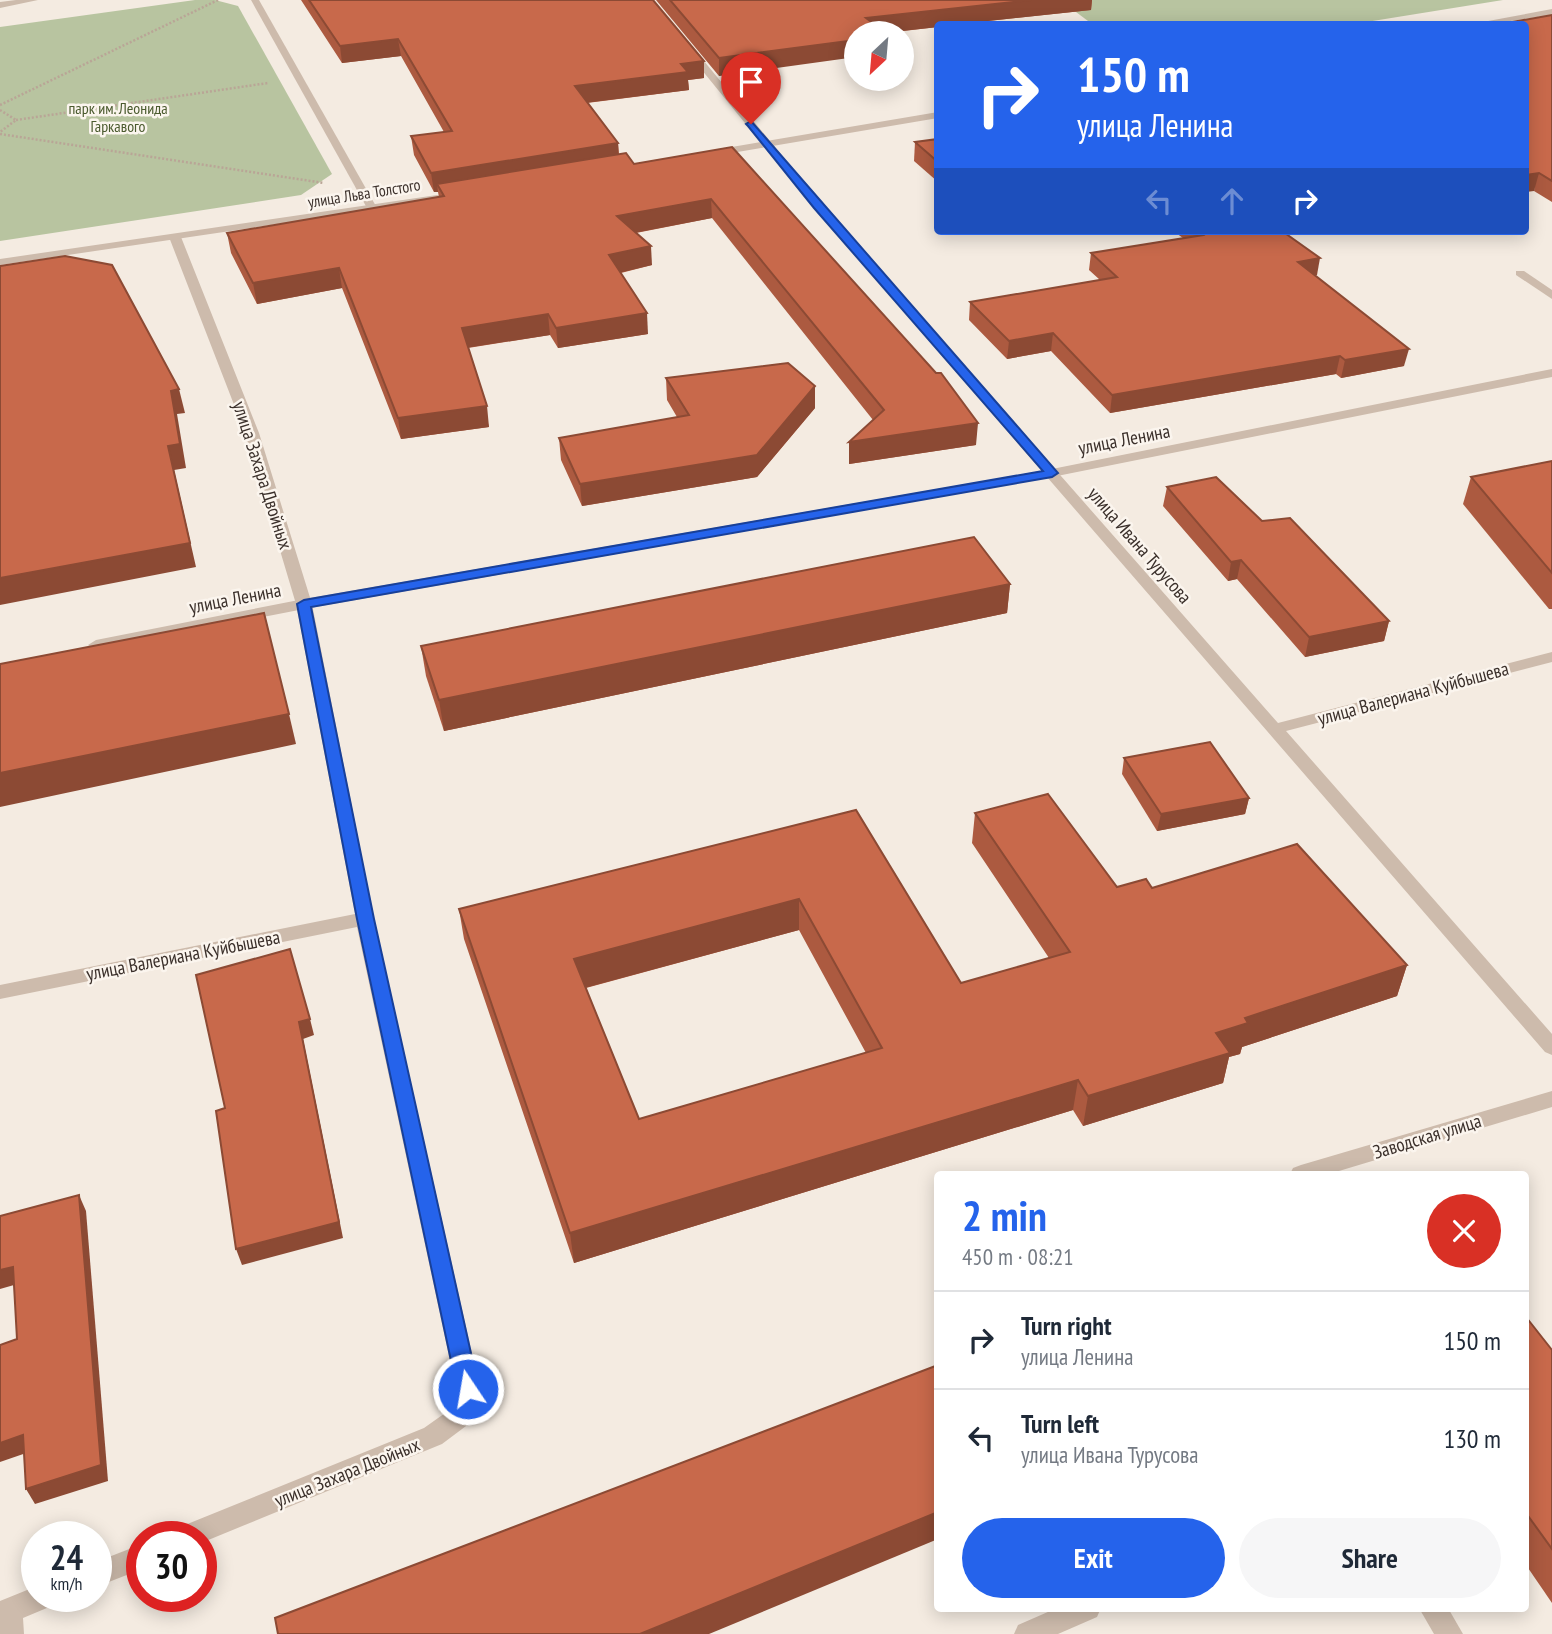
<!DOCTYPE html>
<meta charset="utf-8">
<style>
:root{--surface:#fff;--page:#f6f6f7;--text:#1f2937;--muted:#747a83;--line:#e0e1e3;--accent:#2563eb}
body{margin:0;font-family:"PT Sans Narrow",sans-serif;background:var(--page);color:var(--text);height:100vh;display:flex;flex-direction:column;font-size:26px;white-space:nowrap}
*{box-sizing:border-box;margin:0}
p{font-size:23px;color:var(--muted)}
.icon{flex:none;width:38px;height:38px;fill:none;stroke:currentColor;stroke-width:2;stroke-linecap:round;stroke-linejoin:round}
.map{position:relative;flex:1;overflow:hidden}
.drawer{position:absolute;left:934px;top:1171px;width:595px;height:441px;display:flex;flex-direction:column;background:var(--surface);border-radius:7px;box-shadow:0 4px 18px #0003}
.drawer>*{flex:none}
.guide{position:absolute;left:934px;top:21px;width:595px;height:214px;border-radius:7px;box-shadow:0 4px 18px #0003;background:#2563eb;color:#fff;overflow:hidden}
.needle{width:46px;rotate:206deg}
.controls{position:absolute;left:844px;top:21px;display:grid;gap:14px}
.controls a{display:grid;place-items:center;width:70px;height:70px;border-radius:50%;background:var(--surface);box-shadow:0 4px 18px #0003;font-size:35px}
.speed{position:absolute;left:21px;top:1521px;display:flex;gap:14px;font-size:35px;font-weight:700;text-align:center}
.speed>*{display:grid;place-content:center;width:91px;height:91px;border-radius:50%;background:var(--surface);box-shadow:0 4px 18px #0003;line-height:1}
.speed small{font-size:18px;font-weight:400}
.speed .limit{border:10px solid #d22;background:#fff;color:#111}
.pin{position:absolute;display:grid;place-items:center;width:60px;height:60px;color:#fff;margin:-72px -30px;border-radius:50% 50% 50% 0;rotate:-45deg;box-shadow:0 0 7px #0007}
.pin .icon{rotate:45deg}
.me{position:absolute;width:77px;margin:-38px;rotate:348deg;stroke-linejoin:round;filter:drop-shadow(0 0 5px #0008)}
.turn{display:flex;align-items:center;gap:24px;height:147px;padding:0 28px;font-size:32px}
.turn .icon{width:91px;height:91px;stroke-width:2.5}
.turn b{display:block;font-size:49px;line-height:60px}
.lanes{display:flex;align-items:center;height:66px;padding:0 28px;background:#0003;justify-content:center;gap:35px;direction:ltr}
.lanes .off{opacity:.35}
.round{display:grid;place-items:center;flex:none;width:74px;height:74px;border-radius:37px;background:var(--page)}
.head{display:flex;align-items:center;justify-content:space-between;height:119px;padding:0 28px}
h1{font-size:42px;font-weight:600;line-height:52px;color:var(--accent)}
.primary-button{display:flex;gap:14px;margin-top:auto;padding:14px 28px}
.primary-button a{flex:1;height:80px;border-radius:42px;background:var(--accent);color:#fff;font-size:28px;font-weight:600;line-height:80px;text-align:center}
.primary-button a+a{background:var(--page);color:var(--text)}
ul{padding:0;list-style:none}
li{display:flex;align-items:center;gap:21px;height:98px;padding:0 28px;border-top:2px solid var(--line)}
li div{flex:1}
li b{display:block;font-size:26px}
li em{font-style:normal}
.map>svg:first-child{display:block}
</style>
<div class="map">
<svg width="1552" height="1634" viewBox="0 0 1552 1634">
<rect width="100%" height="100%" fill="#f4ebe1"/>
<g fill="#b8c4a0">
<polygon points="195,0 215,0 238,6 332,174 301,195 0,241 0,27"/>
<polygon points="1060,0 1503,0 1354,24 1092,24"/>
</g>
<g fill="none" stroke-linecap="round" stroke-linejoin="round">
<g stroke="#b9a596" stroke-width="2.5" stroke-dasharray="2 2" stroke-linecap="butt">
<polyline points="0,105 218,0"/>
<polyline points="0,110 16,120 0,132"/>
<polyline points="16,120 268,83"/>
<polyline points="0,134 324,183"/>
</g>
<g fill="#cdbbac" fill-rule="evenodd">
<polygon points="1516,271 1524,271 1552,290 1552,299 1516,275"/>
<polygon points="1552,1091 1552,1107 1329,1174 1290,1174 1293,1168 1301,1165"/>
<polygon points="1057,1608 1101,1608 1097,1617 1058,1634 1014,1634 1018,1625"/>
<polygon points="1419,1608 1448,1608 1463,1634 1434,1634"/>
</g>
<g fill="#cdbbac" fill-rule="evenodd">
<polygon points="251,0 259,0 377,208 376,210 367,208"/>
<polygon points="688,49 694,49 822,204 1278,723 1552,652 1552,662 1286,731 1552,1034 1552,1055 1545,1052 814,208 688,53"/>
<polygon points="175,234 181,237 259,433 312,604 374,919 480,1389 466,1426 442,1444 201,1543 201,1536 177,1536 180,1527 424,1428 448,1411 456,1389 357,927 0,999 0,985 355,914 296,604 245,433 169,237"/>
<polygon points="142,1544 142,1569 96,1587 96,1562"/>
<polygon points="37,1586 37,1596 58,1596 54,1605 23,1618 24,1634 0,1634 0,1601"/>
</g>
<g fill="#cdbbac" fill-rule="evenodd">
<polygon points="16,0 38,0 0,8 0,2"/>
<polygon points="1552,9 1552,15 1490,24 1472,24"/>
<polygon points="938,112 938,118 714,156 709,153 714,150"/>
<polygon points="437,195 441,196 441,200 0,265 0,259"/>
<polygon points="1552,369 1552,377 1052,477 304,609 96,650 88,645 96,640 304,599 1052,469"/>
</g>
</g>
<g fill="#ac5a40" fill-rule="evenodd">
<polygon points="301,0 653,0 704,61 704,78 688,80 689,90 587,103 618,143 619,154 634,164 732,147 976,445 849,464 873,420 712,218 636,233 652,265 621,273 648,334 558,348 550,335 468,348 489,427 401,439 342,288 257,304 231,253 227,233 439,197 438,192 434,192 414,155 411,136 444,132 401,56 342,63"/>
<polygon points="656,0 1092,0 1091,10 960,24 938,24 938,27 886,33 719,76"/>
<polygon points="1552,15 1552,202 1534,191"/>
<polygon points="938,139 938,182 914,161 915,142"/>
<polygon points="1173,231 1282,231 1317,275 1315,275 1404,366 1341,378 1336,374 1110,413 1051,351 1007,359 969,320 970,302 1100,280 1089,270 1091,253 1183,238"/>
<polygon points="666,378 815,386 815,408 757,477 582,506 561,460 559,438 677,417 667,400"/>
<polygon points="1552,461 1552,609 1549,609 1463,504 1471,477"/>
<polygon points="1167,487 1389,621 1384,641 1305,657 1237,579 1228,581 1163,506"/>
<polygon points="1010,584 1007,613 444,731 426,676 421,646"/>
<polygon points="1124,758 1249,798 1245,814 1157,831 1122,774"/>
<path d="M856 810 961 983 1049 958 972 843 975 813 1117 887 1152 888 1407 965 1397 996 1242 1047 1240 1054 1229 1057 1223 1083 1083 1126 1073 1110 574 1263 464 939 459 909ZM799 930 866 1053 639 1119 586 988Z"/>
<polygon points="1526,1317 1552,1350 1552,1603 1526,1565"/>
</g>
<g fill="#8c4a34">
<polygon points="1031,0 1092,0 1091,10 960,24 938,24 938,27 883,33 866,18"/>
<polygon points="398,39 401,56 342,63 340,46"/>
<polygon points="856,40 856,57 719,76 719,58"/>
<polygon points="704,61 704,78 688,80 689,90 576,104 575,86 681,64"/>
<polygon points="618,143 619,162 437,184 438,192 434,192 431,173"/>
<polygon points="1539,173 1534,191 1526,192 1526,175"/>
<polygon points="711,199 712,218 618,236 617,216"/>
<polygon points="651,246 652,265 610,275 609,255"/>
<polygon points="1320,258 1317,275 1295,279 1298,262"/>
<polygon points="339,268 342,288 257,304 253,283"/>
<polygon points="647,313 648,334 558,348 556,328"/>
<polygon points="548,314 550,335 465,348 462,328"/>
<polygon points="1053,333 1051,351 1007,359 1009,341"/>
<polygon points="1409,349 1404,366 1341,378 1345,360"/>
<polygon points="1340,356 1336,374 1110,413 1112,395"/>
<polygon points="815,386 815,408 757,477 582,506 580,484"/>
<polygon points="179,389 185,413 177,414 186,468 174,470 196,567 0,605 0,578 168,446 171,391"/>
<polygon points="487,406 489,427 401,439 398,418"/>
<polygon points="978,423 976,445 849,464 849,442"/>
<polygon points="1241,560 1237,579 1228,581 1231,562"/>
<polygon points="1010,584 1007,613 444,731 439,700"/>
<polygon points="1389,621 1384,641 1305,657 1309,637"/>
<polygon points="289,714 296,744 0,807 0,773"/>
<polygon points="1249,798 1245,814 1157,831 1161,814"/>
<polygon points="799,899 799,930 577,990 574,959"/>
<polygon points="1407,965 1397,996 1242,1047 1240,1054 1229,1057 1223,1083 1083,1126 1088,1096 1245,1018"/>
<polygon points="310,1019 314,1035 303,1039 343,1238 242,1265 236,1249 299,1022"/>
<polygon points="1078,1080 1073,1110 574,1263 570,1233"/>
<polygon points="79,1195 86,1211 108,1481 35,1504 26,1489"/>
<polygon points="13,1267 21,1283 0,1289 0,1270"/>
<polygon points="23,1435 32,1451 0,1462 0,1443"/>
<polygon points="938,1512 938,1539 709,1634 640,1634"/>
</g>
<g fill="#c8694b" stroke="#8c4a34" stroke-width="2" fill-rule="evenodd">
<polygon points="309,0 653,0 704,61 681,64 688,72 575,86 618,143 431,173 411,136 452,131 398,39 340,46"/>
<polygon points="670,0 1031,0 866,18 886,33 856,33 856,40 719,58"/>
<polygon points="1552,15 1552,181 1539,173 1526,175 1526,24 1501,24"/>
<polygon points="938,139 938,162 915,142"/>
<polygon points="732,147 936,373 941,373 978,423 849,442 884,410 711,199 617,216 651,246 609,255 647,313 556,328 548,314 462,328 487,406 398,418 339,268 253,283 227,233 444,196 437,184 626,153 634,164"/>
<polygon points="1198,231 1282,231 1320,258 1298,262 1409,349 1345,360 1340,356 1112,395 1053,333 1009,341 970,302 1117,277 1091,253 1203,235"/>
<polygon points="65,256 112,265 179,389 171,391 180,444 168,446 190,543 0,578 0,266"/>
<polygon points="788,363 815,386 757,455 580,484 559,438 689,415 666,378"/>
<polygon points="1552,461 1552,573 1471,477"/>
<polygon points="1216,477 1262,521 1290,518 1389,621 1309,637 1241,560 1231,562 1167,487"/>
<polygon points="974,537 1010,584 439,700 421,646"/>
<polygon points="264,613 289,714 0,773 0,664"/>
<polygon points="1210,742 1249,798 1161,814 1124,758"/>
<path d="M1048 794 1117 887 1146 879 1152 888 1297 844 1407 965 1245 1018 1248 1023 1216 1033 1230 1053 1088 1096 1078 1080 570 1233 459 909 856 810 961 983 1070 952 975 813ZM799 899 882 1048 639 1119 574 959Z"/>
<polygon points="290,949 310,1019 299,1022 339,1222 236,1249 216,1111 225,1108 196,975"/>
<polygon points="79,1195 101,1465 26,1489 23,1435 0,1443 0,1345 17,1339 13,1267 0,1270 0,1216"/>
<polygon points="1526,1317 1552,1350 1552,1549 1526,1513"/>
<polygon points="938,1365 938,1512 640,1634 278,1634 275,1618"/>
</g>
<polygon fill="#2563eb" stroke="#184099" stroke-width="2" points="751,121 1058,473 1052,477 311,607 374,919 479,1389 475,1396 468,1399 460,1396 457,1389 357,919 297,604 304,600 1043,471 814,208 748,126 746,124"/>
<g text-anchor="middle" stroke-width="5" stroke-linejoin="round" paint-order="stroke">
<g font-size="16" fill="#4a5a2e" stroke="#fbf5ee">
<text x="118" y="114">парк им. Леонида<tspan x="118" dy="18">Гаркавого</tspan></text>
</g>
<g font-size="16" fill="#3b302b" stroke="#fbf5ee">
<text transform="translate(364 193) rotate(-9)" y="6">улица Льва Толстого</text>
</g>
<g font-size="19" fill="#3b302b" stroke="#fbf5ee">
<text transform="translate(1124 439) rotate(-11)" y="7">улица Ленина</text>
<text transform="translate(263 475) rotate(72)" y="7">улица Захара Двойных</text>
<text transform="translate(1140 545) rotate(49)" y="7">улица Ивана Турусова</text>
<text transform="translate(235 598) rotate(-11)" y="7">улица Ленина</text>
<text transform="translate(1413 693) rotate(-15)" y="7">улица Валериана Куйбышева</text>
<text transform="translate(183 955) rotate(-11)" y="7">улица Валериана Куйбышева</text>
<text transform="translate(1427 1136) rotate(-17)" y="7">Заводская улица</text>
<text transform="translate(347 1472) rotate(-22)" y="7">улица Захара Двойных</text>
</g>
</g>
</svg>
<div class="controls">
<a><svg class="needle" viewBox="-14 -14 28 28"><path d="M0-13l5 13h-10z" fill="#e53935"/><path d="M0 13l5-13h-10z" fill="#747a83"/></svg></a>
</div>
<div class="speed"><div>24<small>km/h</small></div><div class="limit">30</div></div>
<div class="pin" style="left:751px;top:124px;background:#d93025"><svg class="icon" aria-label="arrive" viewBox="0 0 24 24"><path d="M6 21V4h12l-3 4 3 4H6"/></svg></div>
<svg class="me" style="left:468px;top:1389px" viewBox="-20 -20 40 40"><circle r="17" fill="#2563eb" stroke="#fff" stroke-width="3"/><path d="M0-11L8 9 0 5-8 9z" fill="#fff"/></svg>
<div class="guide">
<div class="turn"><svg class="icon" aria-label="right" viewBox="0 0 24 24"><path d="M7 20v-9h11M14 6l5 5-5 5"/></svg><div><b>150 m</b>улица Ленина</div></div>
<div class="lanes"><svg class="icon off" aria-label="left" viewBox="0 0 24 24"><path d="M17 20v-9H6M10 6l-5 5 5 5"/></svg><svg class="icon off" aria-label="ahead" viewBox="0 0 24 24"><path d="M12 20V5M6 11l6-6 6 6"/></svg><svg class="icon" aria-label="right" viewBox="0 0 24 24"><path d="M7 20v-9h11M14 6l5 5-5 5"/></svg></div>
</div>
<section class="drawer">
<div class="head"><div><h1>2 min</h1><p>450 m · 08:21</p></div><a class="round" style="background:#d93025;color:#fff"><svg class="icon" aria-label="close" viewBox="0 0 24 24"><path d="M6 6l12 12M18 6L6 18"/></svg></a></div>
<ul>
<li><svg class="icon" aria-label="right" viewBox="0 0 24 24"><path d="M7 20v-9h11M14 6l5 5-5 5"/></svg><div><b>Turn right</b><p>улица Ленина</p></div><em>150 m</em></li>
<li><svg class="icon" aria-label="left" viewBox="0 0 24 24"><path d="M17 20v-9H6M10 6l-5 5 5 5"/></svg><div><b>Turn left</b><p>улица Ивана Турусова</p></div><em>130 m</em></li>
</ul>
<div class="primary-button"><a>Exit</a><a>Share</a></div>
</section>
</div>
